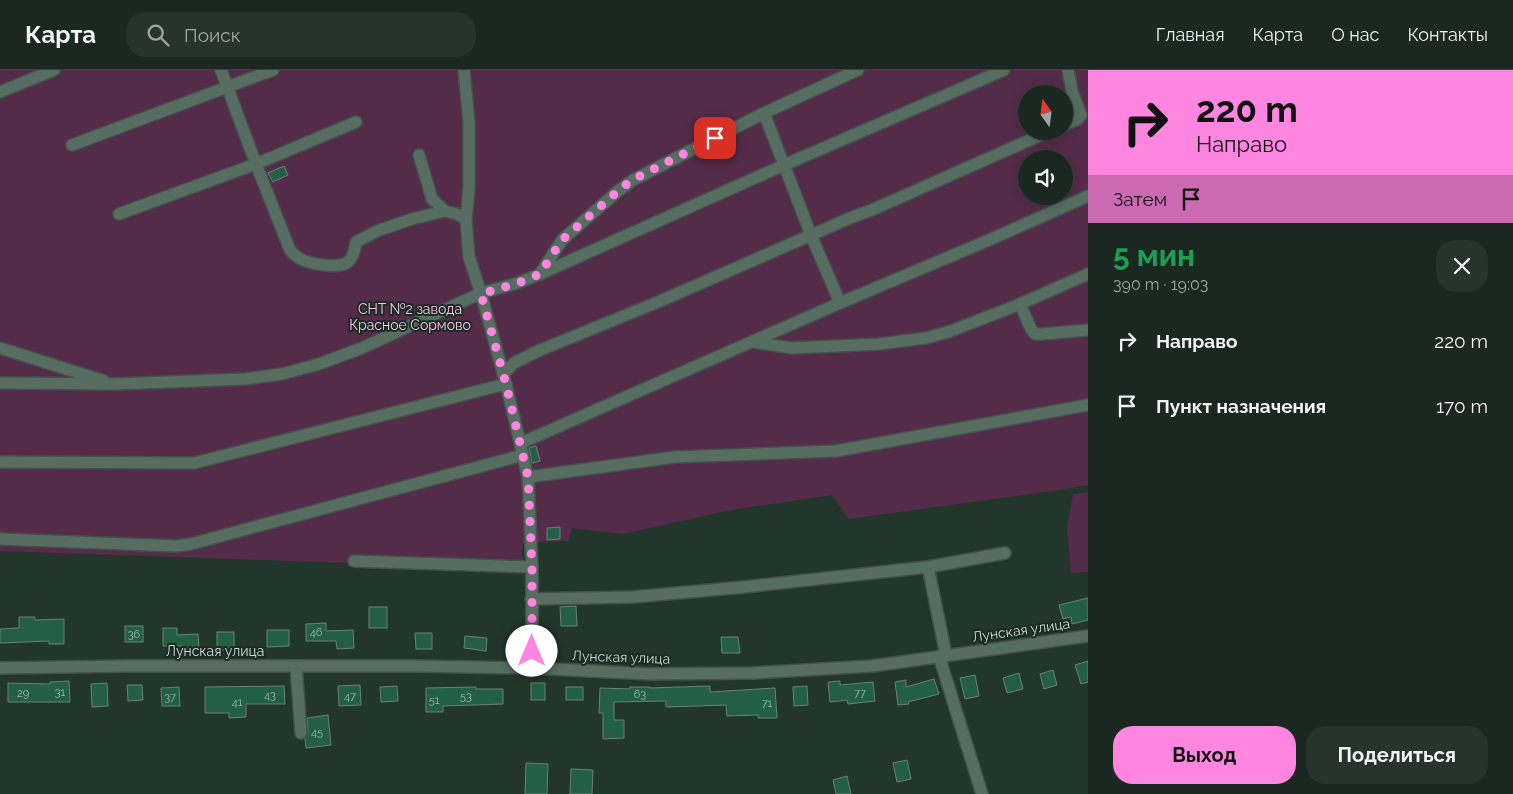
<!DOCTYPE html>
<html lang="ru">
<meta charset="utf-8">
<style>
:root{--surface:#1a2821;--page:#27342e;--text:#f1f3f6;--muted:#9fa6a5;--line:#38443f;--accent:#fe85e0}
body{margin:0;font-family:Raleway,sans-serif;background:var(--page);color:var(--text);height:100vh;display:flex;flex-direction:column;font-size:19px;white-space:nowrap}
*{box-sizing:border-box;margin:0}
p{font-size:16px;color:var(--muted)}
.icon{flex:none;width:28px;height:28px;fill:none;stroke:currentColor;stroke-width:2;stroke-linecap:round;stroke-linejoin:round}
.map{position:relative;flex:1;overflow:hidden}
.panel{display:flex;flex-direction:column;background:var(--surface);width:425px}
.panel>*{flex:none}
.hud{background:#fe85e0;color:#111;overflow:hidden}
.needle{width:32px;rotate:346deg}
.fabs{position:absolute;left:1018px;top:15px;display:grid;gap:10px}
.fabs a{display:grid;place-items:center;width:55px;height:55px;border-radius:50%;background:var(--surface);box-shadow:0 2px 12px #0003,0 0 0 1px var(--line);font-size:25px}
.pin{position:absolute;display:grid;place-items:center;width:42px;height:42px;color:#fff;margin:-21px;border-radius:10px;box-shadow:0 2px 8px #0006}
.me{position:absolute;width:55px;margin:-28px;rotate:0deg;stroke-linejoin:round;filter:drop-shadow(0 0 4px #0008)}
.turn{display:flex;align-items:center;gap:18px;height:105px;padding:0 25px;font-size:22px}
.turn .icon{width:65px;height:65px;stroke-width:2.5}
.turn b{display:block;font-size:35px;line-height:42px}
.then{display:flex;align-items:center;height:48px;padding:0 25px;background:#0003;gap:10px;font-size:19px}
.round{display:grid;place-items:center;flex:none;width:52px;height:52px;border-radius:20px;background:var(--page)}
.headline{display:flex;align-items:center;justify-content:space-between;height:85px;padding:0 25px}
h1{font-size:30px;font-weight:700;line-height:38px;color:#1e9e55}
.cta{display:flex;gap:10px;margin-top:auto;padding:10px 25px}
.cta a{flex:1;height:58px;border-radius:20px;background:var(--accent);color:#111;font-size:20px;font-weight:700;line-height:58px;text-align:center}
.cta a+a{background:var(--page);color:var(--text)}
ul{padding:0;list-style:none}
li{display:flex;align-items:center;gap:15px;height:65px;padding:0 25px}
li div{flex:1}
li b{display:block;font-size:19px}
li em{font-style:normal}
header{display:flex;align-items:center;gap:30px;box-sizing:border-box;height:70px;padding:0 25px;background:var(--surface);border-bottom:1px solid var(--line)}
header strong{font-size:24px}
nav{display:flex;gap:28px;margin-inline-start:auto;font-size:18px}
.search{width:350px;height:45px;background:var(--page);display:flex;align-items:center;gap:12px;box-sizing:border-box;padding:0 18px;border-radius:20px;color:var(--muted);font-size:19px}
main{display:flex;flex:1;min-height:0}
.map>svg:first-child{display:block}
</style>
<header>
<strong>Карта</strong>
<div class="search"><svg class="icon" aria-label="search" viewBox="0 0 24 24"><circle cx="10" cy="10" r="6"/><path d="M15 15l6 6"/></svg>Поиск</div>
<nav><a>Главная</a><a>Карта</a><a>О нас</a><a>Контакты</a></nav>
</header>
<main>
<div class="map">
<svg width="1088" height="724" viewBox="0 0 1088 724">
<rect width="100%" height="100%" fill="#23362c"/>
<g fill="#542b49" fill-rule="evenodd">
<path d="M0 0H1088V415L1066 419 849 449 832 425 731 440 623 464 572 458 568 471 523 473 521 499 0 481ZM1026 24H1064V61H1026ZM1026 89H1064V126H1026Z"/>
<polygon points="1088,422 1088,502 1071,503 1067,457 1073,424"/>
</g>
<g fill="#225f45" stroke="#6c8176">
<polygon points="284,96 288,105 273,112 268,103"/>
<polygon points="536,376 540,391 532,393 529,378"/>
<polygon points="560,457 560,469 547,470 547,458"/>
<polygon points="1088,528 1088,550 1072,554 1071,547 1063,549 1059,535"/>
<polygon points="576,536 577,556 561,556 560,537"/>
<rect x="369" y="537" width="18" height="21"/>
<polygon points="19,547 35,547 35,550 64,549 64,574 49,574 49,571 0,573 0,559 19,558"/>
<polygon points="326,553 326,561 353,560 354,578 337,579 336,571 306,571 306,554"/>
<rect x="125" y="556" width="18" height="16"/>
<polygon points="163,558 177,558 177,565 198,564 199,578 182,578 182,576 163,576"/>
<polygon points="267,560 289,560 289,576 267,577"/>
<rect x="217" y="562" width="17" height="18"/>
<polygon points="415,563 432,563 432,579 416,579"/>
<polygon points="465,566 487,568 486,581 464,578"/>
<polygon points="721,567 738,567 740,583 722,583"/>
<polygon points="1088,591 1088,612 1081,614 1075,595"/>
<polygon points="1053,600 1057,615 1044,619 1040,604"/>
<polygon points="1019,603 1023,619 1007,623 1003,608"/>
<polygon points="975,605 979,626 965,629 960,608"/>
<polygon points="934,609 939,624 908,632 909,634 898,635 895,612 906,610 906,617"/>
<polygon points="69,611 70,632 8,632 8,613 50,614 50,612"/>
<polygon points="840,611 840,615 873,612 875,631 848,634 847,630 830,632 828,612"/>
<polygon points="107,613 108,636 92,637 91,614"/>
<rect x="531" y="613" width="14" height="17"/>
<polygon points="127,615 142,615 143,630 128,631"/>
<polygon points="360,615 361,635 339,636 338,616"/>
<polygon points="284,616 285,634 246,634 246,647 229,648 229,643 205,643 205,617"/>
<polygon points="397,616 398,631 381,632 380,617"/>
<polygon points="710,616 710,622 775,618 777,648 758,648 758,645 727,646 726,635 666,637 666,631 614,632 614,650 624,650 624,668 603,669 603,643 599,643 600,618 630,619 630,617 650,617 650,618"/>
<polygon points="807,616 808,635 794,636 793,617"/>
<polygon points="179,617 180,636 162,636 161,618"/>
<polygon points="476,617 476,619 503,619 503,634 443,636 443,642 426,642 426,618"/>
<rect x="566" y="617" width="17" height="13"/>
<polygon points="328,645 331,675 306,678 305,669 308,662 307,648"/>
<polygon points="907,690 911,709 897,712 893,693"/>
<polygon points="526,693 548,694 547,724 525,724"/>
<polygon points="571,699 593,700 592,724 570,724"/>
<polygon points="847,706 851,724 836,724 833,710"/>
</g>
<g fill="none" stroke-linecap="round" stroke-linejoin="round">
<g stroke="#42524a" stroke-width="14">
<g id="street">
<path d="M221 0 256 94 290 180C292 182 293 184 296 186 305 194 340 200 349 191 354 186 355 178 356 172L377 161 412 149 445 141 457 144 466 150"/>
<polyline points="464,0 469,52 469,119 466,150 469,187 481,223 506,314 528,407 532,497 532,598"/>
<polyline points="0,22 54,0"/>
<polyline points="764,43 811,165 840,233"/>
<polyline points="1064,55 1078,49 1081,45 1072,21 1068,0"/>
<polyline points="72,75 273,0"/>
<polyline points="419,85 432,129 445,141"/>
<polyline points="119,144 256,94 356,52"/>
<polyline points="540,204 562,170 618,121 633,110 764,43 858,0"/>
<polyline points="1020,234 1031,259 1035,264 1042,264 1088,260"/>
<polyline points="752,272 792,278 879,274 926,268 951,261 1020,234 1088,204"/>
<polyline points="0,278 104,311"/>
<polyline points="503,304 514,293 538,281 658,232 850,148 874,139 1050,61"/>
<polyline points="0,313 115,314 245,309 282,304 319,294 362,278 481,223 518,213 540,204 784,95 1004,0"/>
<polyline points="521,373 840,233 989,170 1088,126"/>
<polyline points="0,392 194,393 506,314"/>
<polyline points="528,407 675,387 836,381 1088,335"/>
<polyline points="0,469 176,476 191,474 523,385"/>
<polyline points="354,491 532,497"/>
<polyline points="928,497 946,585"/>
<polyline points="531,529 633,527 744,517 928,497 1005,483"/>
<polyline points="939,586 982,724"/>
<polyline points="296,596 301,663"/>
<polyline points="0,598 129,596 413,596 532,598 650,604 753,603 872,596 1088,566"/>
</g>
</g>
<use href="#street" stroke="#586d62" stroke-width="11"/>
</g>
<g fill="none" stroke-linecap="round" stroke-linejoin="round">
<polyline stroke="#fe85e0" stroke-width="9" stroke-dasharray="0 16.2" points="532,581 532,497 528,407 506,314 481,224 518,213 540,204 562,170 618,121 632,110 715,68"/>
</g>
<g text-anchor="middle" stroke-width="4" stroke-linejoin="round" paint-order="stroke">
<g font-size="11" fill="#a3bab0">
<text x="316" y="566">46</text>
<text x="134" y="568">36</text>
<text x="60" y="626">31</text>
<text x="23" y="627">29</text>
<text x="860" y="627">77</text>
<text x="640" y="628">63</text>
<text x="270" y="629">43</text>
<text x="350" y="630">47</text>
<text x="466" y="630">53</text>
<text x="170" y="631">37</text>
<text x="434" y="634">51</text>
<text x="237" y="636">41</text>
<text x="767" y="637">71</text>
<text x="317" y="666">45</text>
</g>
<g font-size="14" fill="#fcc1ea" stroke="#192b23">
<text x="410" y="244">СНТ №2 завода<tspan x="410" dy="16">Красное Сормово</tspan></text>
</g>
<g font-size="14" fill="#ced9d3" stroke="#192b23">
<text transform="translate(1021 560) rotate(-8)" y="5">Лунская улица</text>
<text x="215" y="586">Лунская улица</text>
<text transform="translate(621 587) rotate(2)" y="5">Лунская улица</text>
</g>
</g>
</svg>
<div class="fabs">
<a><svg class="needle" viewBox="-14 -14 28 28"><path d="M0-13l5 13h-10z" fill="#e53935"/><path d="M0 13l5-13h-10z" fill="#9fa6a5"/></svg></a>
<a><svg class="icon" aria-label="sound" viewBox="0 0 24 24"><path d="M4 9h4l5-4v14l-5-4H4zM17 9q2 3 0 6"/></svg></a>
</div>
<div class="pin" style="left:715px;top:68px;background:#d93025"><svg class="icon" aria-label="arrive" viewBox="0 0 24 24"><path d="M6 21V4h12l-3 4 3 4H6"/></svg></div>
<svg class="me" style="left:532px;top:581px" viewBox="-20 -20 40 40"><circle r="19" fill="#fff"/><path d="M0-13L10 11 0 6-10 11z" fill="#fe85e0"/></svg>
</div>
<section class="panel">
<div class="hud">
<div class="turn"><svg class="icon" aria-label="right" viewBox="0 0 24 24"><path d="M7 20v-9h11M14 6l5 5-5 5"/></svg><div><b>220 m</b>Направо</div></div>
<div class="then">Затем<svg class="icon" aria-label="arrive" viewBox="0 0 24 24"><path d="M6 21V4h12l-3 4 3 4H6"/></svg></div>
</div>
<div class="headline"><div><h1>5 мин</h1><p>390 m · 19:03</p></div><a class="round"><svg class="icon" aria-label="close" viewBox="0 0 24 24"><path d="M6 6l12 12M18 6L6 18"/></svg></a></div>
<ul>
<li><svg class="icon" aria-label="right" viewBox="0 0 24 24"><path d="M7 20v-9h11M14 6l5 5-5 5"/></svg><div><b>Направо</b></div><em>220 m</em></li>
<li><svg class="icon" aria-label="arrive" viewBox="0 0 24 24"><path d="M6 21V4h12l-3 4 3 4H6"/></svg><div><b>Пункт назначения</b></div><em>170 m</em></li>
</ul>
<div class="cta"><a>Выход</a><a>Поделиться</a></div>
</section>
</main>
